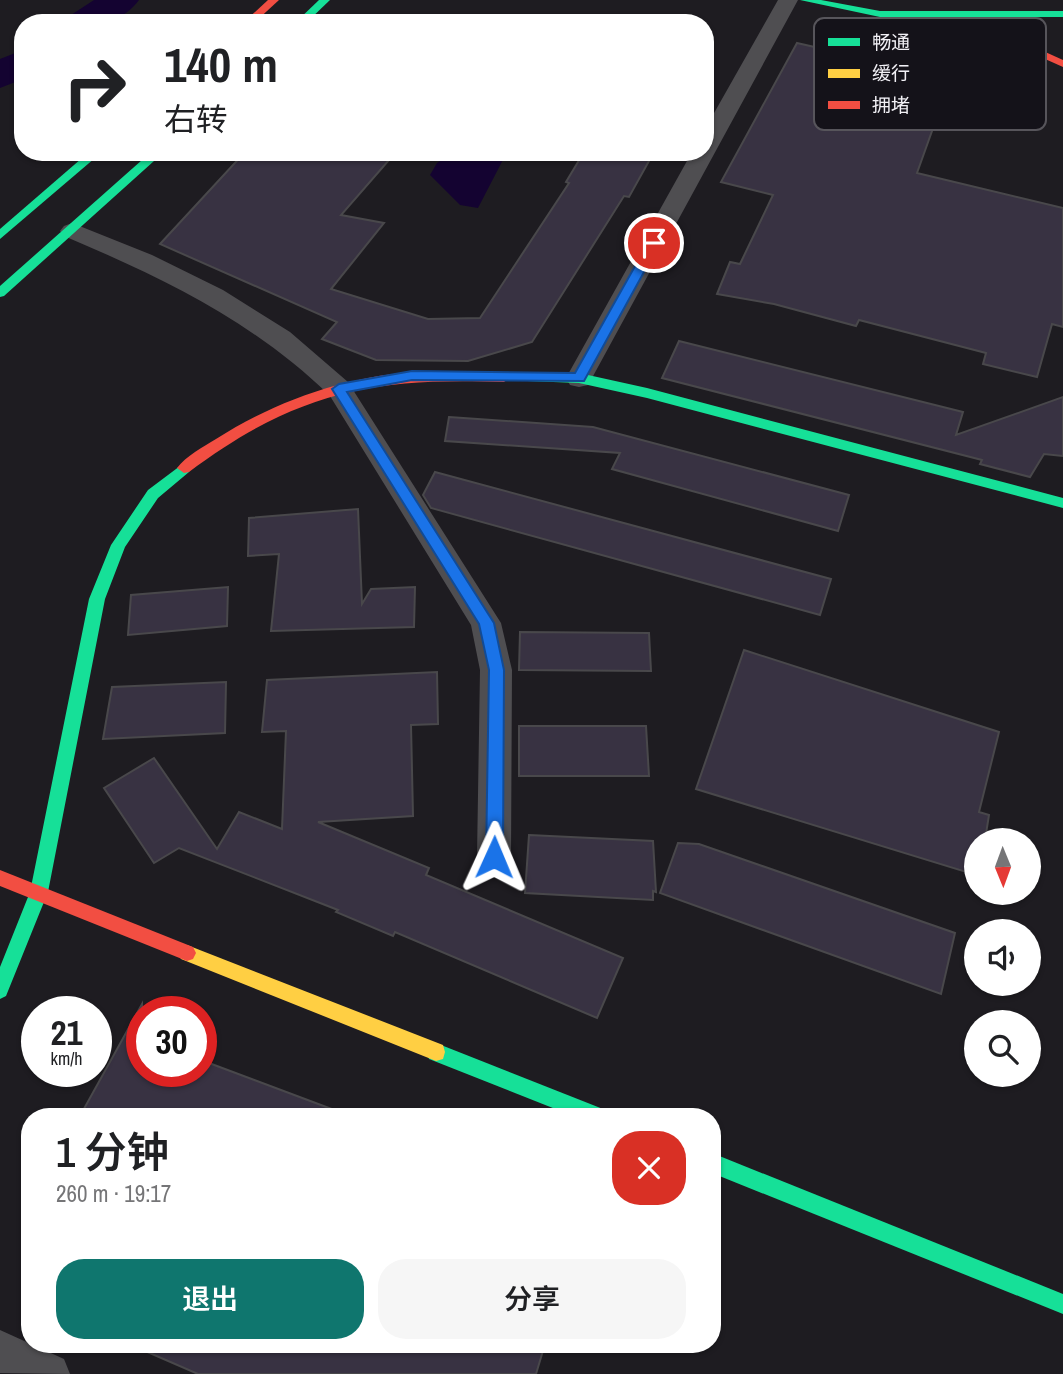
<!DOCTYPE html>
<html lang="zh">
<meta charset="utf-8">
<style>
:root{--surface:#fff;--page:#f6f6f6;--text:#202124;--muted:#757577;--accent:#0f766e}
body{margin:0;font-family:"Archivo Narrow","Noto Sans SC",sans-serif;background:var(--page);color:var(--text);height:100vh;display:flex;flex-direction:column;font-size:26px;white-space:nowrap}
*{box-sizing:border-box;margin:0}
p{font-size:23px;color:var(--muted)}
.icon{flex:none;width:38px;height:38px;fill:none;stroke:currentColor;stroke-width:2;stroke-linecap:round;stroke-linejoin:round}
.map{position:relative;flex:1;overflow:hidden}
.panel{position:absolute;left:21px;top:1108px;width:700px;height:245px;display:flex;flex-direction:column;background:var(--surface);border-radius:28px;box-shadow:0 2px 5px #0004}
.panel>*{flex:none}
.banner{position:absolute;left:14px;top:14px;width:700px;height:147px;border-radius:28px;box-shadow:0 2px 5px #0004;background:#fff;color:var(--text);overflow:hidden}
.needle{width:46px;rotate:179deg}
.fabs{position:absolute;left:964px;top:828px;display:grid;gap:14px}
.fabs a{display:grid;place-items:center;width:77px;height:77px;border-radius:50%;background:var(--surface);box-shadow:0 2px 5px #0004;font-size:35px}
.speed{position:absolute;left:21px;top:996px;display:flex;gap:14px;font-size:35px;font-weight:700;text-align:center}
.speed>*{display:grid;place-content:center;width:91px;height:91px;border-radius:50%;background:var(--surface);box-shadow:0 2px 5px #0004;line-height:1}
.speed small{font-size:18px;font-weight:400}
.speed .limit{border:10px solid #d22;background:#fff;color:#111}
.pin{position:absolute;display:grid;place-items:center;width:60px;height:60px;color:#fff;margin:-30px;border:4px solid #fff;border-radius:50%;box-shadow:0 2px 7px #0007}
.me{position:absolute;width:77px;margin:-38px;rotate:1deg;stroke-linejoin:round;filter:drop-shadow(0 0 5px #0008)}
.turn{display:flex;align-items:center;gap:24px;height:147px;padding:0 35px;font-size:32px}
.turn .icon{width:91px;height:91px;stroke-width:2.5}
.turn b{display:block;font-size:49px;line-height:60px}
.round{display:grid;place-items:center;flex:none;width:74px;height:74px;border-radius:28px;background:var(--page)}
.headline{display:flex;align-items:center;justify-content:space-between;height:119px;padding:0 35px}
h1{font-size:42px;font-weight:600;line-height:52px}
.cta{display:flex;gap:14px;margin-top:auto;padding:14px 35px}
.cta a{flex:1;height:80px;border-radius:28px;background:var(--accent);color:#fff;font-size:28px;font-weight:600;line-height:80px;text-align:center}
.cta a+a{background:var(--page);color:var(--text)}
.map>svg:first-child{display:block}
</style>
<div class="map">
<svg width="1063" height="1374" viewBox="0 0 1063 1374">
<rect width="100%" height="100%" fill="#1e1c21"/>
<polygon fill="#140331" points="453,152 507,152 478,208 460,205 430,175 437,163"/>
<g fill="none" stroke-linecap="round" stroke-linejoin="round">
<g fill="#140331" fill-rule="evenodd">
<path d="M94 0H139C120 26 94 23 65 23L71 15Z"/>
<polygon points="23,50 23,79 0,88 0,59"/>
</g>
</g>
<g fill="#383242" stroke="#49484b" stroke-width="2">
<polygon points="797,43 951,78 917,173 1063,208 1063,327 1052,324 1037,377 983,364 986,353 859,320 856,326 774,304 717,294 730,262 740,264 773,195 721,182"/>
<polygon points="245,152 268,152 290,159 297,152 396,152 341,215 384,223 331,289 428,319 480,318 569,183 566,182 584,152 654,152 629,197 624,196 532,342 468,361 376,360 322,339 337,322 160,244"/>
<polygon points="679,341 963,412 956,435 1063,397 1063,456 1044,454 1030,477 980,464 982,460 662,378"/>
<polygon points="449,417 593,427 849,495 838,531 612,469 620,453 445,441"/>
<polygon points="435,472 831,579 820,615 431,508 423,495"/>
<polygon points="358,509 362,604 371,589 415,587 414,627 271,631 279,554 248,556 249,518"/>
<polygon points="228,587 227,626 128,635 131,595"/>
<polygon points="520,632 649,633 651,671 519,670"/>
<polygon points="744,650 999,732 979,812 989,815 985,840 976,840 976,875 696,789"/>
<polygon points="437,672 438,724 411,725 413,816 318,822 429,868 426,875 623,958 597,1018 395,932 393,936 336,912 338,910 179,848 154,863 104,788 154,758 217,849 239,812 282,829 286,731 262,732 267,680"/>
<polygon points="226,682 225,733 103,739 112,687"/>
<polygon points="519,726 646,726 649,776 519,776"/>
<polygon points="529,835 653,841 656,892 653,891 653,900 525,893"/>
<polygon points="678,843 699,844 955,933 941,994 660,893"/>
<polygon points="142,1004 142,1071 201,1071 201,1060 345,1114 345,1116 80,1116"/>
<polygon points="129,1344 545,1344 536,1374 198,1374"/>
</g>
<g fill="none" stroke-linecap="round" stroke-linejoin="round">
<g fill="#4f4e51" fill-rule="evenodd">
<polygon points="778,0 798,0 592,378 588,385 579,387 570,385 566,378 692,152 705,152 705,129"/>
<path d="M72 223 152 255 223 290 290 332 348 382 501 623 512 670 511 857 506 868 494 872 482 868 477 857 480 670 471 625 330 396C253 321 161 277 64 236L60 231 64 226Z"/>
<polygon points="0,1330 64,1359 70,1374 0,1373"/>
</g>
<g fill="#16e098" fill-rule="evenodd">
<polygon points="319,0 330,0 306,23 295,23"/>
<polygon points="800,0 821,0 880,11 1063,11 1063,17 880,17"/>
<polygon points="89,152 102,152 0,239 0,229"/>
<polygon points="151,152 164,152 4,296 0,297 0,286"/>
<polygon points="504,372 579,373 647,388 1063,498 1063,508 647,398 579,383 499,380 499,374"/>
<polygon points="184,463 189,464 191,468 189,472 158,498 125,547 105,599 48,892 6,996 0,999 0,967 30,892 89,599 111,545 148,490"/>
<polygon points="436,1043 603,1109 605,1116 573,1116 429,1059 427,1052 429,1045"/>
<polygon points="712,1153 1063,1294 1063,1314 712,1173"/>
</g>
<polygon fill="#ffcf43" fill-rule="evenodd" points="187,945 443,1045 445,1052 443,1059 436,1061 181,959 178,953 181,947"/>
<g fill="#f24e42" fill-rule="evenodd">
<polygon points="268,0 279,0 254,23 243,23"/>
<polygon points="962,18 970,18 1063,60 1063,67 962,22"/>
<path d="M425 371 504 372 511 377 504 382C373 377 296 392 189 472L184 473 177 468C186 456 203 447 216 439 279 399 350 375 425 371Z"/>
<polygon points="0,870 193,947 196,953 193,959 187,961 0,886"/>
</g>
</g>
<polygon fill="#1a73e8" stroke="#114b97" stroke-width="2" points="654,239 660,243 584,381 412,380 347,392 494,623 504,670 503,857 494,865 486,857 489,670 479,624 332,389 339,384 412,371 575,373 648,243"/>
<rect x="814" y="18" width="232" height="112" rx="10" fill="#141219" stroke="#57555b" stroke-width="2"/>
<rect x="828" y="38" width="32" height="8" fill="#16e098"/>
<rect x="828" y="69" width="32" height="9" fill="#ffcf43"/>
<rect x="828" y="101" width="32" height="8" fill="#f24e42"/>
<g font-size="19" fill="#f2f1f6">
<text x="872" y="49">畅通</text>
<text x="872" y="80">缓行</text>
<text x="872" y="112">拥堵</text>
</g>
</svg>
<div class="fabs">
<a><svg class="needle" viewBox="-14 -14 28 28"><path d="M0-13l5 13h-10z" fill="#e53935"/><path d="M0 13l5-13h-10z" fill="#757577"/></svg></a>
<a><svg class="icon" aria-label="sound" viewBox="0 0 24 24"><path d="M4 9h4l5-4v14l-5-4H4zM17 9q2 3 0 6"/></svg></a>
<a><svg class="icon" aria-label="search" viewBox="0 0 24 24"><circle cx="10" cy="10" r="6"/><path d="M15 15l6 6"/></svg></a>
</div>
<div class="speed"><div>21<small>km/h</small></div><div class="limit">30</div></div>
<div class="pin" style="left:654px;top:243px;background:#d93025"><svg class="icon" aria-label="arrive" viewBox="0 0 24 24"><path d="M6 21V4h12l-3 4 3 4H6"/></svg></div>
<svg class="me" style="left:494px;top:857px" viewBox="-20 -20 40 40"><path d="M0-17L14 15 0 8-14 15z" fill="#1a73e8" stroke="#fff" stroke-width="4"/></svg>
<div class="banner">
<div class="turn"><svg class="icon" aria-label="right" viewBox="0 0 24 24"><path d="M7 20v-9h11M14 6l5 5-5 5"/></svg><div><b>140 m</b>右转</div></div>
</div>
<section class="panel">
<div class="headline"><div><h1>1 分钟</h1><p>260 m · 19:17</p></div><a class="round" style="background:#d93025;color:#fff"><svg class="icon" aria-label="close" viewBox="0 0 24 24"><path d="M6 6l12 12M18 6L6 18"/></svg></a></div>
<div class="cta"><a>退出</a><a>分享</a></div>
</section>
</div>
